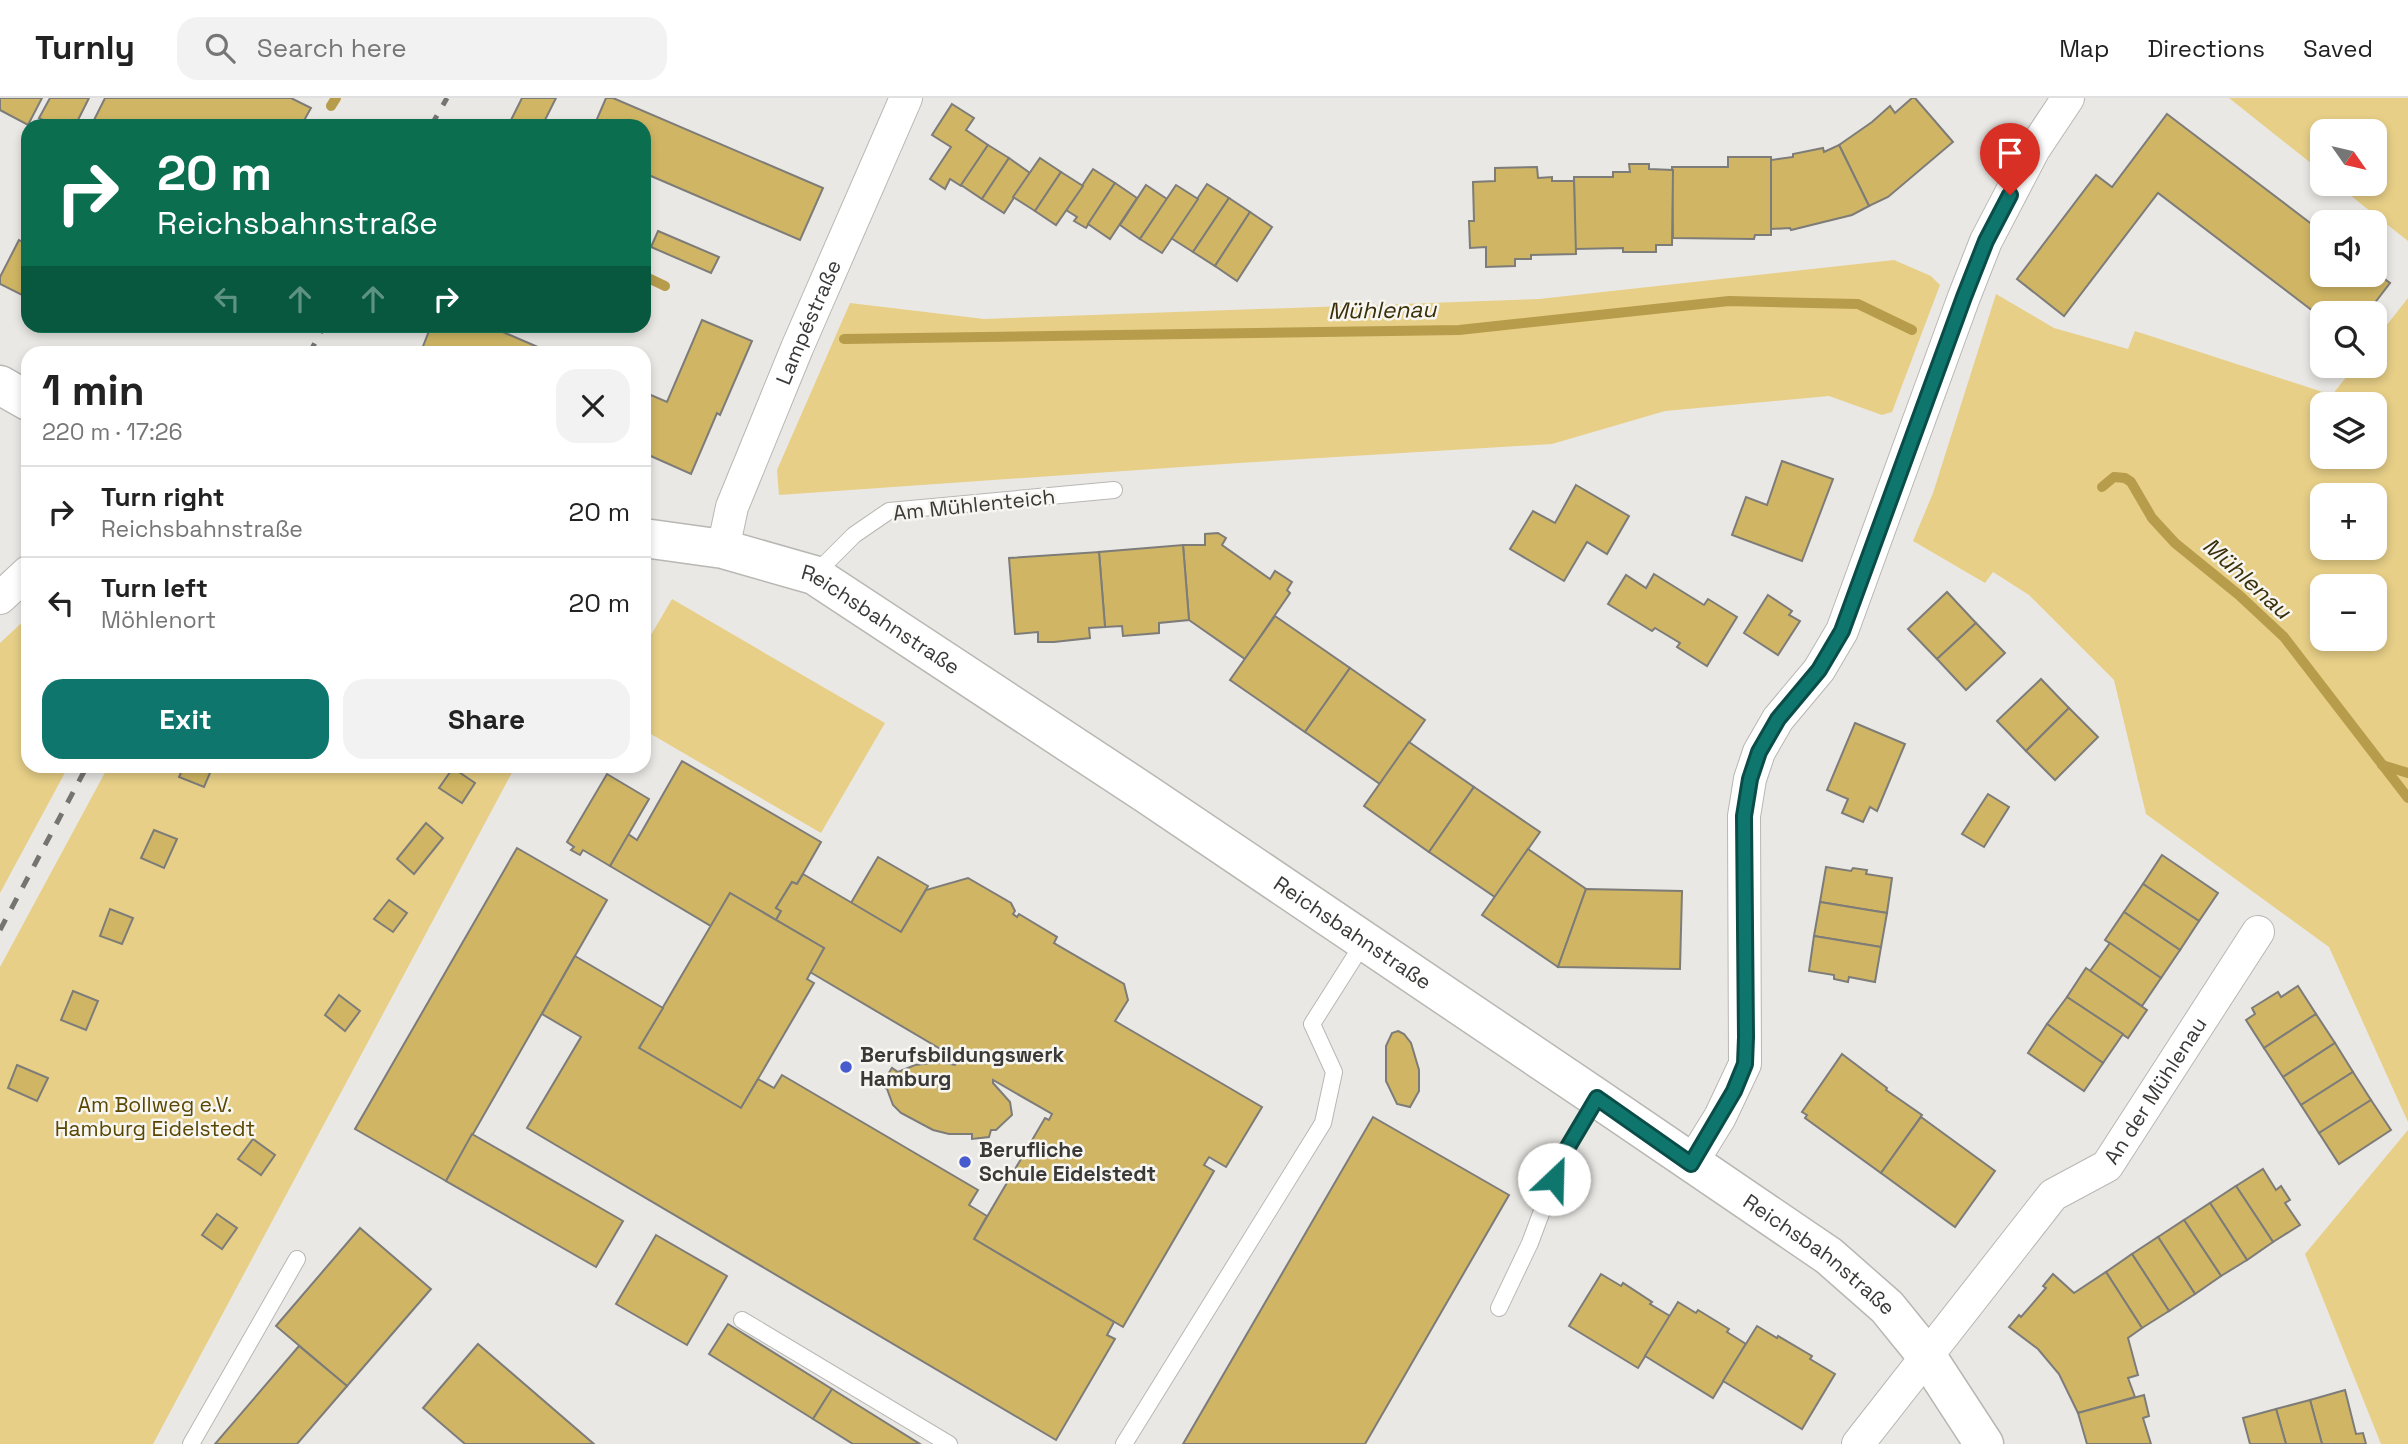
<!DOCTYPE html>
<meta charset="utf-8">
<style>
:root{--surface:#fff;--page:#f2f2f2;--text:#222;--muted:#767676;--line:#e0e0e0;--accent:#0f766e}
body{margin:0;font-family:"Space Grotesk",sans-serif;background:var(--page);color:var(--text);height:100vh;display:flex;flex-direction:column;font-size:26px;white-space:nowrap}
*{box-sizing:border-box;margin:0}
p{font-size:23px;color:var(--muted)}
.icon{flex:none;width:38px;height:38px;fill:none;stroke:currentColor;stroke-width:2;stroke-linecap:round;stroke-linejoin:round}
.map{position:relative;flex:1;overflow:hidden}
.drawer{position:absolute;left:21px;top:248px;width:630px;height:427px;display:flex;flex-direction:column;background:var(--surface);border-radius:21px;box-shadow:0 4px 10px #0003}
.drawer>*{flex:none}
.top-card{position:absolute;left:21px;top:21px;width:630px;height:214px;border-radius:21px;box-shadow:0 4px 10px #0003;background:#0b6e4f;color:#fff;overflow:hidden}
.needle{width:46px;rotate:124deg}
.tools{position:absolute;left:2310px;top:21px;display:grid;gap:14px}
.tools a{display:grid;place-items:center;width:77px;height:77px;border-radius:14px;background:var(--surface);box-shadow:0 4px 10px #0003;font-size:35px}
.pin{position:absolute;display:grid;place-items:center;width:60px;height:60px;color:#fff;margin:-72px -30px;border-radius:50% 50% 50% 0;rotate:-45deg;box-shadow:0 0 7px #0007}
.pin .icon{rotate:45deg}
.me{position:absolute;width:77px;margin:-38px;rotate:24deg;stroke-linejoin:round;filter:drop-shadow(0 0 5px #0008)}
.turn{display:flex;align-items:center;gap:24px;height:147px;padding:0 21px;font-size:32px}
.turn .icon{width:91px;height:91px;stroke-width:2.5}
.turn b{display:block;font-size:49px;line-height:60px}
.lanes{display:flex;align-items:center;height:66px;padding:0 21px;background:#0003;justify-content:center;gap:35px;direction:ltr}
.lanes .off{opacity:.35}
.round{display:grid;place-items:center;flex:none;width:74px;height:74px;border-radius:21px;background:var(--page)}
.summary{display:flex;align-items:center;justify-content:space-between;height:119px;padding:0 21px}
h1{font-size:42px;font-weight:800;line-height:52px}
.action{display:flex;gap:14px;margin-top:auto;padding:14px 21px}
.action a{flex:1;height:80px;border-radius:21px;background:var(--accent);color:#fff;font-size:28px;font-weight:800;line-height:80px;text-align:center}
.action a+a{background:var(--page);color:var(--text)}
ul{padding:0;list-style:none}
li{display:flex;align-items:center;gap:21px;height:91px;padding:0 21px;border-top:2px solid var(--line)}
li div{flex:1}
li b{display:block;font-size:26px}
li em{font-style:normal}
header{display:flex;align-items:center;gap:42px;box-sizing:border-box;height:98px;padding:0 35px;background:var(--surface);border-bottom:2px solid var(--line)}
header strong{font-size:33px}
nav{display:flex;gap:38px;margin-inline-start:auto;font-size:24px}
.search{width:490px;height:63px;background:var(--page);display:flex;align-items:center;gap:18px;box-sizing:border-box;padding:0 24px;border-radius:21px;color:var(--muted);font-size:26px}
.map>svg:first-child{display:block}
</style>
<header>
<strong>Turnly</strong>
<div class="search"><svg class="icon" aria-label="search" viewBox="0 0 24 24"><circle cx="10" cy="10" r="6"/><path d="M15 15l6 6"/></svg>Search here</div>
<nav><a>Map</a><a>Directions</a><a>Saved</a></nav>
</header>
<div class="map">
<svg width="2408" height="1346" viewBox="0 0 2408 1346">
<rect width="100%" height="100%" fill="#eae8e4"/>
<g fill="#e7cf87" fill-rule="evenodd">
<polygon points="2229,0 2408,0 2408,143 2336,86 2375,86 2375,33 2322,33 2322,74"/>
<polygon points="1894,162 1931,178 1940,187 1892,314 1882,317 1829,298 1665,313 1552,346 1239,365 779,397 777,372 850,205 984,221 1539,201"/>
<path d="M1996 196 2054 230 2128 251 2135 233 2332 297 2355 268H2375V242L2408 200V1024L2329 849 2146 716 2114 582 2029 497 1993 474 1985 485 1913 443 1933 395ZM2322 306H2375V359H2322ZM2322 397H2375V450H2322ZM2375 488V541H2322V488Z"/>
<polygon points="672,501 885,625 821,735 644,632 644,549"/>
<polygon points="28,519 28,668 68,669 0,795 0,545"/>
<polygon points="108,669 515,669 153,1346 0,1346 0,869"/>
<polygon points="2408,1032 2408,1346 2381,1346 2305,1156"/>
</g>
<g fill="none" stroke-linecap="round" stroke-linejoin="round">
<g stroke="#b69c4b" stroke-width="10">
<polyline points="331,8 336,0"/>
<polyline points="644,178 665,188"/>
<polyline points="844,241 1459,232 1729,203 1858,206 1912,232"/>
<polyline points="2102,389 2114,379 2125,380 2131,384 2152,420 2175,445 2239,497 2284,539 2408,700"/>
<polyline points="2382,667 2408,675"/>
</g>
</g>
<g fill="#d0b664" stroke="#7d7c78" stroke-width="2">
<polygon points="0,0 42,0 28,27 0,12"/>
<polygon points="50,0 89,0 75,28 54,28 39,20"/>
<polygon points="105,0 291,0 311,10 301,28 214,28 206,24 204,28 91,28"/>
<polygon points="522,0 556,0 542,28 508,28"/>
<polygon points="606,0 613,0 823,90 800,142 644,75 644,28 594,28"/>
<polygon points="1912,0 1915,0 1953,44 1888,99 1869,108 1839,47 1872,24 1890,8 1895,15"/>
<polygon points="952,6 974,20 966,32 988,47 961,88 950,81 945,91 930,81 951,49 932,37"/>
<polygon points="2167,16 2322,134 2322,177 2375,177 2375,174 2390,185 2367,215 2322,215 2322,220 2158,95 2064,218 2017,181 2096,77 2112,89"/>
<polygon points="988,47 1009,60 982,101 961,87"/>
<polygon points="1839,47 1869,108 1852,117 1791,132 1790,130 1771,131 1771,62 1793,59 1793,56 1823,50 1824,54"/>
<polygon points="1728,59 1771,59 1771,137 1755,137 1754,141 1673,140 1672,69 1728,69"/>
<polygon points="1009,60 1030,75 1004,115 982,101"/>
<polygon points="1040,60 1061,74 1035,113 1013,99"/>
<polygon points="1629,66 1649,66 1649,71 1673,72 1672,147 1656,147 1656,154 1623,154 1623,150 1575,151 1574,79 1613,79 1613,74 1630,74"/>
<polygon points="1537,69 1538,80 1552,79 1552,83 1574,83 1576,156 1531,157 1531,161 1515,161 1515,168 1486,169 1486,149 1470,150 1469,123 1474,123 1473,84 1495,83 1495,70"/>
<polygon points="1093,71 1115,85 1086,130 1074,123 1077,119 1066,112"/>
<polygon points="1061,74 1083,88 1056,127 1035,113"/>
<polygon points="1115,85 1137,100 1110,141 1088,126"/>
<polygon points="1207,86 1229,100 1193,154 1171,140"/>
<polygon points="1146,87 1167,101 1140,141 1120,127"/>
<polygon points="1176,87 1198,101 1162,155 1140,141"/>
<polygon points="1229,100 1250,114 1215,168 1193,154"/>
<polygon points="1250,114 1272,129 1237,183 1215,168"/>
<polygon points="658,133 719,159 711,175 651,149"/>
<polygon points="19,142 28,147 28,200 0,186 0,179"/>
<polygon points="702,222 752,243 720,317 717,315 691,376 644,355 644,294 667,304"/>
<polygon points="431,228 489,228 554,256 420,256"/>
<polygon points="1782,363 1833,381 1802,463 1732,437 1746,399 1767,407"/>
<polygon points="1576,387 1629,418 1607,456 1587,444 1564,483 1510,451 1533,413 1555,425"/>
<polygon points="1218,435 1226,440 1222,447 1270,481 1275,473 1292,484 1287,492 1290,495 1245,561 1189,522 1183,447 1205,447 1205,436"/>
<polygon points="1183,447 1189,522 1159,525 1159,535 1123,538 1122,528 1105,529 1099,454"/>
<polygon points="1099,454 1105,529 1089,530 1090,540 1054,544 1038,544 1038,534 1015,536 1009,460"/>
<polygon points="1654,476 1704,507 1708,501 1737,519 1707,568 1677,549 1680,545 1655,530 1652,533 1608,506 1626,477 1646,490"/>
<polygon points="1947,494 1976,525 1937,561 1908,531"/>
<polygon points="1768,497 1792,513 1789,517 1800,523 1778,557 1744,535"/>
<polygon points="1275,518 1350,570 1305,634 1230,582"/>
<polygon points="1976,525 2005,555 1966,592 1937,561"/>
<polygon points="1350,570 1425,622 1380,686 1305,634"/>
<polygon points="2041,581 2069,610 2026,653 1997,623"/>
<polygon points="2069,610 2098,639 2055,682 2026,653"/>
<polygon points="1855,625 1905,646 1877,713 1870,709 1863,724 1842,715 1848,701 1827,692"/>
<polygon points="1409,644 1474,689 1429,754 1364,708"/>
<polygon points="682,663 821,744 797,786 792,784 776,810 781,813 776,822 730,795 711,828 610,768 628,736 637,742"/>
<polygon points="184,668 213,668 204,689 179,679"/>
<polygon points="453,670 475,685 462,705 439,690"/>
<polygon points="607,676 649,701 610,768 583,752 580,757 571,752 574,749 567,744"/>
<polygon points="1474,689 1540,734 1495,799 1429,754"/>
<polygon points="1988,696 2009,709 1984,749 1962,736"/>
<polygon points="426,725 443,740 414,776 397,761"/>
<polygon points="154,732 177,741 164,770 141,760"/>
<polygon points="517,750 607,802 446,1083 355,1031"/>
<polygon points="1528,751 1586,791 1558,869 1482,817"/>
<polygon points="2162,757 2218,795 2199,823 2143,786"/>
<polygon points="878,759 928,788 901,834 851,805"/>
<polygon points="1826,769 1851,773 1853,770 1867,772 1866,776 1892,780 1887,815 1820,804"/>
<polygon points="803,776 901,834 926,792 968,780 1011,805 1015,813 1013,816 1017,819 1019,816 1057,839 1054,845 1124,886 1128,902 1115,923 1262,1009 1226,1069 1209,1059 1204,1067 1214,1073 1123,1229 974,1141 1045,1020 1049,1022 1052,1016 993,982 993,985 1010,1004 1012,1017 996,1032 991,1032 989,1039 972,1041 972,1036 949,1036 933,1032 901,1015 893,1007 887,991 881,987 892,970 898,974 915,967 940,964 955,967 959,962 810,874 824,850 776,822 781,813 776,810 792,784 797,786"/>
<polygon points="2143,786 2199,823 2180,852 2124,814"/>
<polygon points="1586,791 1682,793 1680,871 1558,869"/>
<polygon points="730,795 824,850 807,881 814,885 741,1010 639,950"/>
<polygon points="389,802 407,815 393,834 374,821"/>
<polygon points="1820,804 1887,815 1881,849 1814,838"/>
<polygon points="110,811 133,820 122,846 100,838"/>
<polygon points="2124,814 2180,852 2161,880 2105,842"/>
<polygon points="1814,838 1881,849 1875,884 1849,879 1848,884 1834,881 1834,877 1809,873"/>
<polygon points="2110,845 2161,880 2142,908 2090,873"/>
<polygon points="575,858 663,910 639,950 741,1010 758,981 774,990 782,977 978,1092 969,1107 987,1118 974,1141 1114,1224 1107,1237 1115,1241 1056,1342 527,1030 581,939 542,916"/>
<polygon points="2086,870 2147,912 2128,940 2067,899"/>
<polygon points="2298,888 2316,916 2264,950 2246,922 2255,916 2252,910 2278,894 2281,899"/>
<polygon points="73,893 98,903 86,932 61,922"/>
<polygon points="339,897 360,913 345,933 325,917"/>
<polygon points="2067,899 2123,936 2103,965 2047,926"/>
<polygon points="2316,916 2335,945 2283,979 2264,950"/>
<polygon points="2047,926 2103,965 2084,993 2028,955"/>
<polygon points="1398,933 1404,936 1411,945 1419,972 1419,993 1410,1009 1397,1006 1386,983 1386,948 1392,935"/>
<polygon points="2335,945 2353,974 2301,1007 2283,979"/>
<polygon points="1842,956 1887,990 1886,992 1922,1017 1881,1075 1805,1020 1807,1017 1802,1014"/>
<polygon points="17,967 48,980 37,1003 8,990"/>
<polygon points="2353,974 2371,1002 2319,1035 2301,1007"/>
<polygon points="2371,1002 2391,1032 2339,1066 2319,1035"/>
<polygon points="1373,1019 1509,1097 1365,1346 1183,1346"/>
<polygon points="1921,1019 1995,1073 1955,1129 1881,1075"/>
<polygon points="472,1036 623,1123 596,1169 446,1083"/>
<polygon points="253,1041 275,1057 261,1077 238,1061"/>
<polygon points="2263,1071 2276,1092 2281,1088 2290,1102 2285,1105 2300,1127 2273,1144 2236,1088"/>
<polygon points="2236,1088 2273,1144 2247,1162 2210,1105"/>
<polygon points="2210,1105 2247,1162 2221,1178 2184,1122"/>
<polygon points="217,1116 237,1130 222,1151 202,1137"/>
<polygon points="2184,1122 2221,1178 2195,1196 2158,1139"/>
<polygon points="360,1130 431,1191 347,1288 276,1228"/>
<polygon points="656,1137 727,1178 687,1247 616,1206"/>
<polygon points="2158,1139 2195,1196 2169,1213 2132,1156"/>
<polygon points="2132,1156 2169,1213 2142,1230 2106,1174"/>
<polygon points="2106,1174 2142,1230 2128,1240 2138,1277 2128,1280 2135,1299 2078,1315 2059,1276 2038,1251 2009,1229 2019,1217 2021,1219 2046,1190 2043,1188 2053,1176 2074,1195"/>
<polygon points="1601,1176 1621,1188 1623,1185 1652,1204 1650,1206 1670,1218 1638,1270 1569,1228"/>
<polygon points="1678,1204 1696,1215 1698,1212 1729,1231 1727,1234 1746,1246 1713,1300 1645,1258"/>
<polygon points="728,1226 832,1291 813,1321 709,1256"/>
<polygon points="1757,1228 1777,1240 1778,1238 1812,1258 1810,1261 1835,1276 1802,1331 1723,1283"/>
<polygon points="478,1246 594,1346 465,1346 423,1310"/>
<polygon points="299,1248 347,1288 297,1346 215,1346"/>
<polygon points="832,1291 920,1346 853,1346 813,1321"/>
<polygon points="2345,1292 2356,1336 2363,1335 2366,1346 2322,1346 2310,1302"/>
<polygon points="2144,1297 2149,1318 2143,1320 2151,1346 2087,1346 2078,1315"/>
<polygon points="2310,1302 2322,1346 2286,1346 2276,1311"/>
<polygon points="2276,1311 2286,1346 2250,1346 2243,1320"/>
</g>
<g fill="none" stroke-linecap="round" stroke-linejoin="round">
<g stroke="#b9b7b3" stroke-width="18">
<g id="lane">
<polyline points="814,477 854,437 889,413 1114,392"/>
<polyline points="1499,1210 1530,1145 1562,1059 1597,1000"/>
<polyline points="742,1222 949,1346"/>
<polyline points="191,1346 297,1161"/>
<polyline points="1124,1346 1323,1025 1334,974 1312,926 1364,844"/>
</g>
</g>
<g stroke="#b9b7b3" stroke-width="34">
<g id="street">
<path id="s1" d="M723 451 732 409 797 250 906 0"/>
<polyline points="0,500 28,474"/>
<polyline points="1691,1066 1720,1019 1745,966 1744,718 1750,681 1759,654 1778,621 1819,572 1842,533 1964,199 1986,143 2034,51 2068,0"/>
<path id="s2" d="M1858 1346 2053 1097 2107 1068 2258 834"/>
</g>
</g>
<g stroke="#b9b7b3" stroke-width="41">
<g id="secondary">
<polyline points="0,287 28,303"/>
<path id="s3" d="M644 440 723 451 814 477 1148 697 1597 1000 1829 1158 1887 1209 1926 1257 1984 1346"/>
</g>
</g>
<use href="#lane" stroke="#fff" stroke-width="16"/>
<use href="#street" stroke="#fff" stroke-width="32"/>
<use href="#secondary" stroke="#fff" stroke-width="38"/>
<g stroke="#757472" stroke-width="5" stroke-dasharray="12 12" stroke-linecap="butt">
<polyline points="431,28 447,0"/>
<polyline points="309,256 324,228"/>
<polyline points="0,832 87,668"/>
</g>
</g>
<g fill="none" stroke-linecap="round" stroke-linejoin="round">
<g stroke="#0a4d48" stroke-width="18">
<polyline id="route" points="1554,1081 1562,1059 1597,1000 1691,1066 1734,993 1745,966 1746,939 1744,718 1750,681 1759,654 1778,621 1819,572 1842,533 1964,199 1986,143 2010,97"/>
</g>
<use href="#route" stroke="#0f766e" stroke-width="12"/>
</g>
<g fill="#475ace" stroke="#f7f6f1" stroke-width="2.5">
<circle cx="846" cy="969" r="7"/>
<circle cx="965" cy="1064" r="7"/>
</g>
<g text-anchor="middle" stroke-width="5" stroke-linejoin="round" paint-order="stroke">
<g font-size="21" fill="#3a3938" stroke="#f7f6f1">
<text dy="7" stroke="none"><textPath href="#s1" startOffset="243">Lampéstraße</textPath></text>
<text transform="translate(974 407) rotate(-6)" y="7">Am Mühlenteich</text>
<text dy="7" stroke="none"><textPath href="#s3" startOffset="254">Reichsbahnstraße</textPath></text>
<text dy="7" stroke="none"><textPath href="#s3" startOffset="821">Reichsbahnstraße</textPath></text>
<text dy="7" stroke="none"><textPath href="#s2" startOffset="467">An der Mühlenau</textPath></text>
<text dy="7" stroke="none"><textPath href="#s3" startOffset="1388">Reichsbahnstraße</textPath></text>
</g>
<g font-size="21" font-weight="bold" fill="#3a3938" stroke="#f7f6f1" text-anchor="start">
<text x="860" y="964">Berufsbildungswerk<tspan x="860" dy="24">Hamburg</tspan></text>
<text x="979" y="1059">Berufliche<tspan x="979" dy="24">Schule Eidelstedt</tspan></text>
</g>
<g font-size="21" fill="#584602" stroke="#f7f6f1">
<text x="155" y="1014">Am Bollweg e.V.<tspan x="155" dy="24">Hamburg Eidelstedt</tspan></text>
</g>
<g font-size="23" font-style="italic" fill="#3a2f0a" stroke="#f7f6f1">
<text transform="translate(1382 212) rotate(-1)" y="8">Mühlenau</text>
<text transform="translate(2247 480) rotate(42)" y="8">Mühlenau</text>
</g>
</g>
</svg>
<div class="tools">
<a><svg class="needle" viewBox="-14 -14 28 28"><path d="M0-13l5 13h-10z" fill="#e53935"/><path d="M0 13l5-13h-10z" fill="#767676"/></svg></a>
<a><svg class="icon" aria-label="sound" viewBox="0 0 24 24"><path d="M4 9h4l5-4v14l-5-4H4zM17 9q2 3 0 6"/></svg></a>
<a><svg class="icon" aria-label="search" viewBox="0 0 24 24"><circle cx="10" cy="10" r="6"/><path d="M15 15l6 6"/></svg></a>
<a><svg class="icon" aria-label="layers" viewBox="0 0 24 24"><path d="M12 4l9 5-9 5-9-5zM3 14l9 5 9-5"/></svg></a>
<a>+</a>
<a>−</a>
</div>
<div class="pin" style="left:2010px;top:97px;background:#d93025"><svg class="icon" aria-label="arrive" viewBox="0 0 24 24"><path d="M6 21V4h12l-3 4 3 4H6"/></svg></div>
<svg class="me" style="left:1554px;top:1081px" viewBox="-20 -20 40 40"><circle r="19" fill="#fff"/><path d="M0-13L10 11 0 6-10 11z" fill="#0f766e"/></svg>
<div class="top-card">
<div class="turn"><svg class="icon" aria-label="right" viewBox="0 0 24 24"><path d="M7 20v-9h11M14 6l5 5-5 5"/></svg><div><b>20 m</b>Reichsbahnstraße</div></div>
<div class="lanes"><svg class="icon off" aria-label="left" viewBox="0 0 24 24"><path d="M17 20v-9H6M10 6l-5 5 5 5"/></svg><svg class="icon off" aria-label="ahead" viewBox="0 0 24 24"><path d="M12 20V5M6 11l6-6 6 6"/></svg><svg class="icon off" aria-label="ahead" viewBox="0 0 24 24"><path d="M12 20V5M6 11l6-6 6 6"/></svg><svg class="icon" aria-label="right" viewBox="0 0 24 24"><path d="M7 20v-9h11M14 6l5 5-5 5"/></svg></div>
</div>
<section class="drawer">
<div class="summary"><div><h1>1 min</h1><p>220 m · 17:26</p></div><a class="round"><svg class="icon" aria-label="close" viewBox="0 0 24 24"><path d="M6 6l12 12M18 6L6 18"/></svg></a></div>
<ul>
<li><svg class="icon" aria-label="right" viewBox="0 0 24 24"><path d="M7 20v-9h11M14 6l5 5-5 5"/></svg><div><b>Turn right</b><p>Reichsbahnstraße</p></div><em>20 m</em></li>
<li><svg class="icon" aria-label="left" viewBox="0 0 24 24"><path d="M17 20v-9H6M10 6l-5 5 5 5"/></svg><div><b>Turn left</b><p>Möhlenort</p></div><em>20 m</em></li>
</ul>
<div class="action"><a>Exit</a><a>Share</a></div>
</section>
</div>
